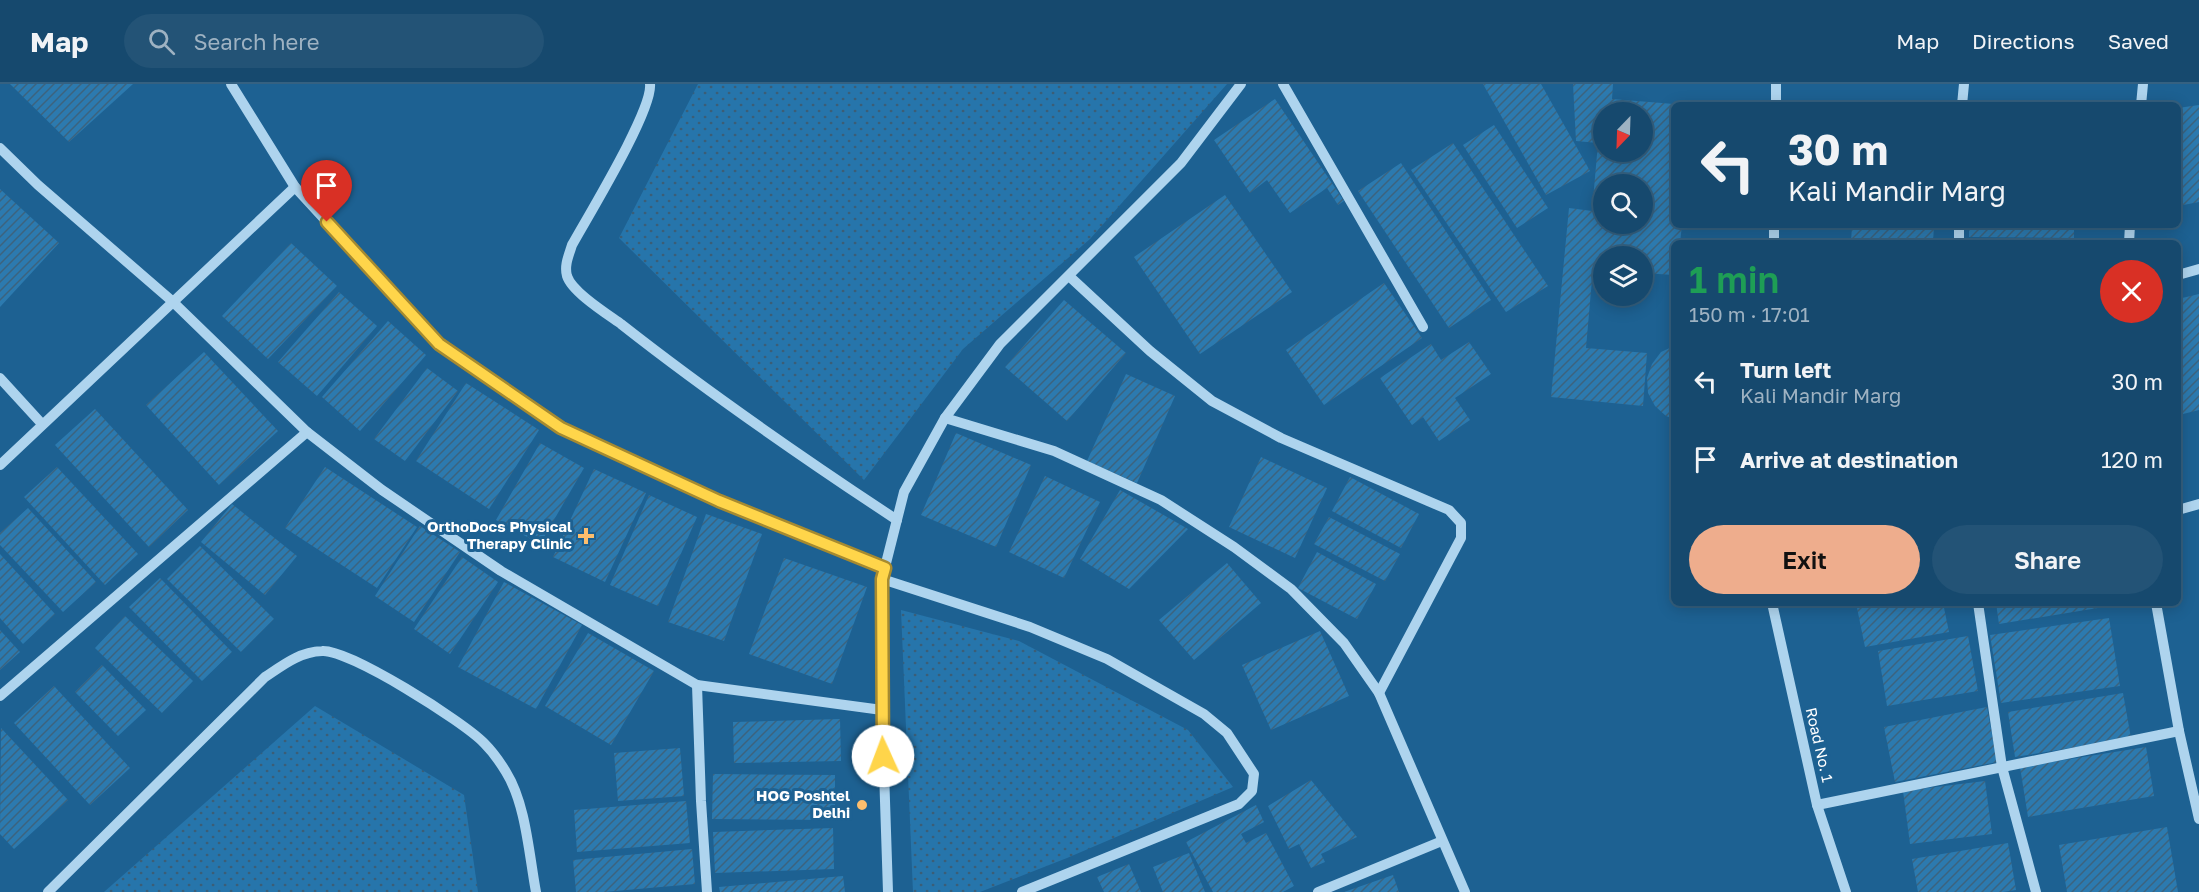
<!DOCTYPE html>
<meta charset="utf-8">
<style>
:root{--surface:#16496e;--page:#235376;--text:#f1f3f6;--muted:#9eb2c2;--line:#356181;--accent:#eead8d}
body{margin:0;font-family:"Golos Text",sans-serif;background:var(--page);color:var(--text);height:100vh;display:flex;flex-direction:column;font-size:22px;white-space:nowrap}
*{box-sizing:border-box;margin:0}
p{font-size:20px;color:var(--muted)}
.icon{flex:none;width:33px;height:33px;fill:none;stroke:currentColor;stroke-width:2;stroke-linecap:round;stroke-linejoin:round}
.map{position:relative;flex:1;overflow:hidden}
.details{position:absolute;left:1671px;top:156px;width:510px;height:366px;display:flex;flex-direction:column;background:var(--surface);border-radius:9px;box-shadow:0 3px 15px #0003,0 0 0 2px var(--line)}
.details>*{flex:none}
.guide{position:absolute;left:1671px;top:18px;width:510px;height:126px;border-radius:9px;box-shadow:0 3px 15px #0003,0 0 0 2px var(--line);background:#16496e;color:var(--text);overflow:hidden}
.needle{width:39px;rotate:203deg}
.tools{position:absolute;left:1593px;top:18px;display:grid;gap:12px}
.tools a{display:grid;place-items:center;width:60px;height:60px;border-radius:50%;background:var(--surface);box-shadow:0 3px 15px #0003,0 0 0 2px var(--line);font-size:30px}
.pin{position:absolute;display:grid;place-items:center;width:51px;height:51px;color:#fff;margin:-62px -26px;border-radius:50% 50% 50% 0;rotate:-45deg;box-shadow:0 0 6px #0007}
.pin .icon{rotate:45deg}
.me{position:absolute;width:66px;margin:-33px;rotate:358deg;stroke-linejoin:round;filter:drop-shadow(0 0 4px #0008)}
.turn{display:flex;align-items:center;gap:21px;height:126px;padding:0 18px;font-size:27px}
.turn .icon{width:78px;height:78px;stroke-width:2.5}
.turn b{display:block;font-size:42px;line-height:51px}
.round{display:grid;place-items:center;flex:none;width:63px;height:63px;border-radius:32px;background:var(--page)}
.head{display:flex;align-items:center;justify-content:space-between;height:102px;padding:0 18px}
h1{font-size:36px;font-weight:600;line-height:45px;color:#1e9e55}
.primary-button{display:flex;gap:12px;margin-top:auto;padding:12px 18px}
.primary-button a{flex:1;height:69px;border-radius:36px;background:var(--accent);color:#111;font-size:24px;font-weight:600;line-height:69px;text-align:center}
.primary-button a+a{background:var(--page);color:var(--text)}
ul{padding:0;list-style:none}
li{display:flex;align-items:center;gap:18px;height:78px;padding:0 18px}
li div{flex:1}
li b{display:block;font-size:22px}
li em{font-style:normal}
header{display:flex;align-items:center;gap:36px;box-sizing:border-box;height:84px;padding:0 30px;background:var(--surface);border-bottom:2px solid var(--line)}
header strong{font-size:28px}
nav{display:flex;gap:33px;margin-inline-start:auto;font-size:21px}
.search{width:420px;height:54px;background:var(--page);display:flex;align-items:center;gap:15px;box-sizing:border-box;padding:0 21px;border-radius:33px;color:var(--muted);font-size:22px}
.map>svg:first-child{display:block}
</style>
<header>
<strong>Map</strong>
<div class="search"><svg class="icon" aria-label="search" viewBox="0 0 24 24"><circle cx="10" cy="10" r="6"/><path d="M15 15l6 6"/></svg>Search here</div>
<nav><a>Map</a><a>Directions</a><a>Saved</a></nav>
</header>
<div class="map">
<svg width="2199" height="808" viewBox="0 0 2199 808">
<defs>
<pattern id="grass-dots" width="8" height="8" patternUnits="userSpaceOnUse" patternTransform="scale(1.5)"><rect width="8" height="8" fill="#2675ab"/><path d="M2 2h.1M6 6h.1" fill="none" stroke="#3b5e77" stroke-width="1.8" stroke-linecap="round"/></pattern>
<pattern id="building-hatch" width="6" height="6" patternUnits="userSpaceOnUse" patternTransform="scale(1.5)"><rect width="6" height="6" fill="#2c7aaf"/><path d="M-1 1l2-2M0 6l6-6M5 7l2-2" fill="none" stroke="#3c637e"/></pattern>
</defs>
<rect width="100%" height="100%" fill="#1d6192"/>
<g fill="url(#grass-dots)">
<polygon points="698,0 1227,0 1090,155 963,265 864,396 619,154"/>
<polygon points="901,526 1019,557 1188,646 1233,703 1067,774 980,808 913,808"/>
<polygon points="315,622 464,711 478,808 104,808"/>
</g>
<g fill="url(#building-hatch)" fill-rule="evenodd">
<polygon points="10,0 133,0 69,58"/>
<polygon points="1483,0 1541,0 1590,87 1546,111"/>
<path d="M1573 0H1613L1612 15 1674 20V141H1682L1680 159H1674V191L1642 189V172H1604V185L1593 184 1586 264 1647 269 1643 322 1551 313 1569 124 1592 127 1598 59 1576 57ZM1604 28H1642V68H1604ZM1604 100H1642V140H1604Z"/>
<polygon points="1275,15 1344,117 1338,121 1327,104 1290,129 1267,96 1250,109 1214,56"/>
<polygon points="2199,21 2199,118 2178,122 2178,24"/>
<polygon points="1494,41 1548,124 1517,144 1463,61"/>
<polygon points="1453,59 1548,202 1506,228 1411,86"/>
<polygon points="1401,79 1491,216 1449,244 1358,107"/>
<polygon points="0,105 59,159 0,223"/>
<polygon points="1225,111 1292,208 1200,270 1134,173"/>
<polygon points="1852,141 1934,141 1933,159 1851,159"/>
<polygon points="1969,141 2074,141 2074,154 1969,153"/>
<polygon points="291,159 337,202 268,275 222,232"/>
<polygon points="1384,199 1422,254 1324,321 1286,266"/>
<polygon points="339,208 377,242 317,312 278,278"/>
<polygon points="2199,210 2199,326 2179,331 2178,215"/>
<polygon points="1064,216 1126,269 1067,337 1005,283"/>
<polygon points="388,237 426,271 360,347 322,313"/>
<polygon points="1469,258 1491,290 1455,314 1470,336 1439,357 1423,333 1412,341 1380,294 1431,260 1441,276"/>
<polygon points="1674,262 1674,335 1666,332 1655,322 1648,309 1647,294 1652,280 1661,268"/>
<polygon points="204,268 278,347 219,401 146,321"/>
<polygon points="427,284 458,307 405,377 374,355"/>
<polygon points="1126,290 1175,312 1137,399 1087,377"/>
<polygon points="466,299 539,346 489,425 416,377"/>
<polygon points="95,325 188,426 149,463 55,361"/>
<polygon points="956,349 1031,381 996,463 921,431"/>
<polygon points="540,359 584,384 540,460 496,436"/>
<polygon points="1261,373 1327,404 1295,474 1229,443"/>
<polygon points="57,383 138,470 105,501 24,413"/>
<polygon points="325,383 417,443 377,504 285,444"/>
<polygon points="594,385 646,409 605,498 553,473"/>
<polygon points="1045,392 1100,418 1064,494 1009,468"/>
<polygon points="1350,393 1419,430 1401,464 1332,427"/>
<polygon points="1120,406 1188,445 1129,505 1080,475"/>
<polygon points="649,411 697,433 658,522 610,501"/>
<polygon points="232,420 297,472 265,511 201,458"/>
<polygon points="28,424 96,498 63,528 0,461 0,449"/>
<polygon points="706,430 762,450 724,557 668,538"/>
<polygon points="1329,433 1400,470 1385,497 1314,460"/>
<polygon points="420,442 460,468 414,538 375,512"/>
<polygon points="200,462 274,535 241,568 167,495"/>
<polygon points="1317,468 1376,500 1357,535 1298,504"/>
<polygon points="0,470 55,530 23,560 0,534"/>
<polygon points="462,473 498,498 450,570 414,545"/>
<polygon points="784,474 867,503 832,600 749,570"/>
<polygon points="1227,479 1261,519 1194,576 1159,536"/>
<polygon points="160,494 232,568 202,597 129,523"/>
<polygon points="504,498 582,541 536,625 458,583"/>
<polygon points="1856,519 1943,519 1949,548 1865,563"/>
<polygon points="1996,519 2103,519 2104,523 1999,540"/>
<polygon points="125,532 193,597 162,629 95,564"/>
<polygon points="2109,534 2120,602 2001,619 1990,551"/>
<polygon points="0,546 20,568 0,586"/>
<polygon points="1320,547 1349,612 1271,646 1242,581"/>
<polygon points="588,549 654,587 611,661 545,622"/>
<polygon points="1968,552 1978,607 1887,622 1878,567"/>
<polygon points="102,581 146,626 118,652 75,608"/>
<polygon points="54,602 130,684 90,721 14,639"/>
<polygon points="2123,609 2131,654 2015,673 2008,628"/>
<polygon points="1987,623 1997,678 1895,698 1884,643"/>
<polygon points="840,635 841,677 734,679 733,638"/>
<polygon points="1,644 68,716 14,765 0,750"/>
<polygon points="2146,663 2154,712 2028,733 2020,683"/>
<polygon points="680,664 684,712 618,717 614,669"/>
<polygon points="713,690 835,691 835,736 712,735"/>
<polygon points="1311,696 1357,753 1321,770 1325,778 1311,784 1299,760 1289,765 1268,722"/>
<polygon points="1985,697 1992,750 1910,760 1903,707"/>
<polygon points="686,717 690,759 577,768 574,726"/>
<polygon points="1256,721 1264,738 1241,750 1246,759 1266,749 1294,802 1283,808 1213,808 1186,758"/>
<polygon points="2167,743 2178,808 2067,808 2059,761"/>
<polygon points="833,744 834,785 715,789 713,748"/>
<polygon points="2008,759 2016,806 2003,808 1918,808 1912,775"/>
<polygon points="692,765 695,800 604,808 576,808 573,776"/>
<polygon points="1189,769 1205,808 1163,808 1153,783"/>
<polygon points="1129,780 1141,808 1104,808 1097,793"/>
<polygon points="1393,791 1399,808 1344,808"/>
<polygon points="843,792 845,808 720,808 719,803"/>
</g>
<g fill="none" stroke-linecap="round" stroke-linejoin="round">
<g stroke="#aed4ee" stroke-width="10">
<polyline points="231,0 295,103 439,260 561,344 719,417 885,484"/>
<path d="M650 0C653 26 588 132 572 161 569 171 564 181 567 192 572 208 607 230 621 240 710 310 803 374 897 436"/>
<polyline points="1283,0 1423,243"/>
<polyline points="1776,21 1776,0"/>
<polyline points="1962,21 1964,0"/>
<polyline points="2141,21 2143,0"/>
<polyline points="0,64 38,101 172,217 307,348 382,406 501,487 697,601 882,626"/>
<polyline points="1774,159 1774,141"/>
<polyline points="1959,159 1959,141"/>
<polyline points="2129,159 2130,141"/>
<polyline points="2178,191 2199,185"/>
<polyline points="1069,192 1150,267 1212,317 1281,354 1449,426 1461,439 1461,454 1379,609"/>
<polyline points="0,294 42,340"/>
<polyline points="945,334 1054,367 1161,416 1234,463 1291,505 1344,559 1379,609 1465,808"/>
<polyline points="0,381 295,103"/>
<polyline points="2178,426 2199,420"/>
<polyline points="882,495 1030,543 1107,575 1204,630 1227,649 1254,690 1252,707 1239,720 1022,808"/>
<polyline points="1772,519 1817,721 1846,808"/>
<polyline points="1978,519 2002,683 2036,808"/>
<polyline points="2156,519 2179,647 2199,735"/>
<polyline points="697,601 701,717 707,808"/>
<polyline points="0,612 307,348"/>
<polyline points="1817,721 2179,647"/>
<path d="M48 808 265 593C283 581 299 568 322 567 349 565 464 638 484 659 492 667 500 678 506 688 526 720 529 771 536 808"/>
<polyline points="888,808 882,626 882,495 904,408 945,334 1000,260 1181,79 1241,0"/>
<polyline points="1318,808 1442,757"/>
</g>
</g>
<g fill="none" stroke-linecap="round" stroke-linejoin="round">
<g stroke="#a68a30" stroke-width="15">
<polyline id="route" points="327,138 439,260 561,344 719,417 885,484 882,495 883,672"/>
</g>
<use href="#route" stroke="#ffd54a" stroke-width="10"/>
</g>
<g fill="#fdbe6d" stroke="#1d6192" stroke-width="2">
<path d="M583 443h6v6h6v6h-6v6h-6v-6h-6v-6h6z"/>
<circle cx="862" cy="721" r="6"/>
</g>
<g text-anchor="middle" stroke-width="6" stroke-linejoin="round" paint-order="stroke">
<g font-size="15" font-weight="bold" fill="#fff" stroke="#1d6192" text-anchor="end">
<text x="572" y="448">OrthoDocs Physical<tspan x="572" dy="17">Therapy Clinic</tspan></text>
<text x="850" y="717">HOG Poshtel<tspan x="850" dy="17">Delhi</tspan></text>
</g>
<g font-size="15" fill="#fff" stroke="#1d6192">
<text transform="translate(1819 661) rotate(77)" y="5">Road No. 1</text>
</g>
</g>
</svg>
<div class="tools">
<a><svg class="needle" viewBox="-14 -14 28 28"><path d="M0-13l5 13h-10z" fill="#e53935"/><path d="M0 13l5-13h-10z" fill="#9eb2c2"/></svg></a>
<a><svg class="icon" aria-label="search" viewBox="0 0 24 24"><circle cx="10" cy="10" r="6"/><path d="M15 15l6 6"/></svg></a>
<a><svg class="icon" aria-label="layers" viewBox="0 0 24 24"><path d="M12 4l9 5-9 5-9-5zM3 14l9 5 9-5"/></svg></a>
</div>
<div class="pin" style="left:327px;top:138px;background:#d93025"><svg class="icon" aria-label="arrive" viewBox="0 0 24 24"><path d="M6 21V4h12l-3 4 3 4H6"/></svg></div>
<svg class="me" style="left:883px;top:672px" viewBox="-20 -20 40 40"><circle r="19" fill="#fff"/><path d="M0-13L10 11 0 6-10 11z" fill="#ffd54a"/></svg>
<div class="guide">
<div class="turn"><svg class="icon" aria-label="left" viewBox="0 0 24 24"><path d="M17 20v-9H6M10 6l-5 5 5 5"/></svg><div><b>30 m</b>Kali Mandir Marg</div></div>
</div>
<section class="details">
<div class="head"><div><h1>1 min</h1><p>150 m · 17:01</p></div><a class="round" style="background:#d93025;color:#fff"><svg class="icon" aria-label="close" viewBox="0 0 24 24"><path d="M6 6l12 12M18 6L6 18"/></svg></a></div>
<ul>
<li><svg class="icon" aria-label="left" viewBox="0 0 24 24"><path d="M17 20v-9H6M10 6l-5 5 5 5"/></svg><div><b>Turn left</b><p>Kali Mandir Marg</p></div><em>30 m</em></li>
<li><svg class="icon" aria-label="arrive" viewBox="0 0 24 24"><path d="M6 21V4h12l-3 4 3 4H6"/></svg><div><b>Arrive at destination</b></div><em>120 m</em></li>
</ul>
<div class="primary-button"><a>Exit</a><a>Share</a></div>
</section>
</div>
